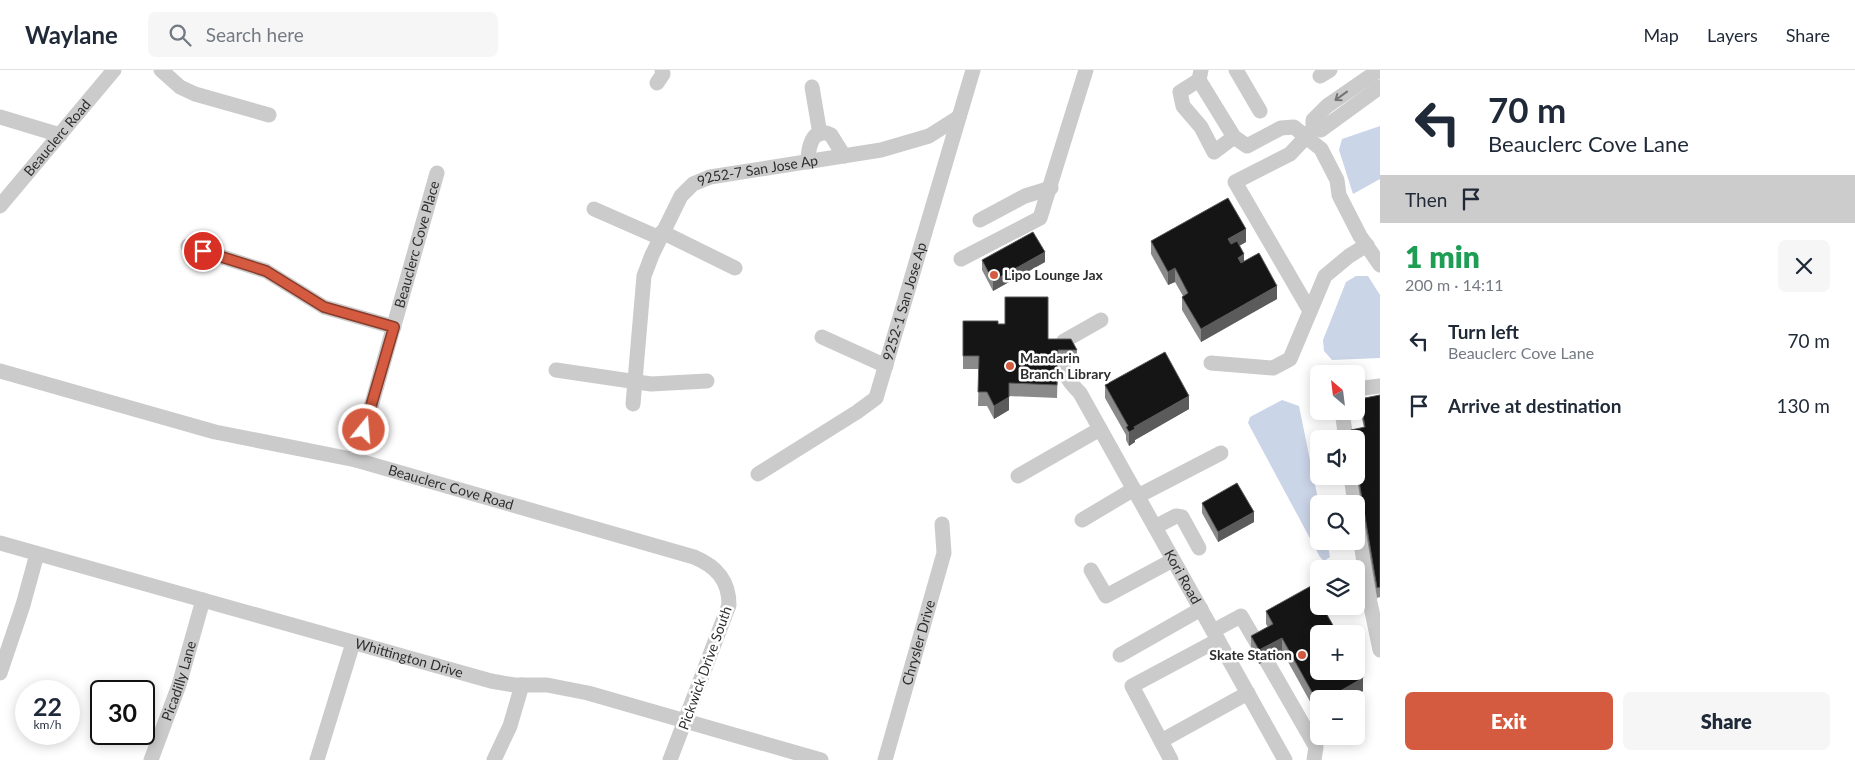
<!DOCTYPE html>
<meta charset="utf-8">
<style>
:root{--surface:#fff;--page:#f6f6f7;--text:#1f2937;--muted:#747a83;--line:#e0e1e3;--accent:#d55b40}
body{margin:0;font-family:Lato,sans-serif;background:var(--page);color:var(--text);height:100vh;display:flex;flex-direction:column;font-size:19px;white-space:nowrap}
*{box-sizing:border-box;margin:0}
p{font-size:16px;color:var(--muted)}
.icon{flex:none;width:28px;height:28px;fill:none;stroke:currentColor;stroke-width:2;stroke-linecap:round;stroke-linejoin:round}
.map{position:relative;flex:1;overflow:hidden}
.sheet{display:flex;flex-direction:column;background:var(--surface);width:475px}
.sheet>*{flex:none}
.banner{background:#fff;color:var(--text);overflow:hidden}
.needle{width:32px;rotate:332deg}
.buttons{position:absolute;left:1310px;top:295px;display:grid;gap:10px}
.buttons a{display:grid;place-items:center;width:55px;height:55px;border-radius:8px;background:var(--surface);box-shadow:0 2px 12px #0003;font-size:25px}
.speed{position:absolute;left:15px;top:610px;display:flex;gap:10px;font-size:25px;font-weight:700;text-align:center}
.speed>*{display:grid;place-content:center;width:65px;height:65px;border-radius:50%;background:var(--surface);box-shadow:0 2px 12px #0003;line-height:1}
.speed small{font-size:12px;font-weight:400}
.speed .limit{border:2px solid #111;border-radius:8px;background:#fff;color:#111}
.pin{position:absolute;display:grid;place-items:center;width:42px;height:42px;color:#fff;margin:-21px;border:2px solid #fff;border-radius:50%;box-shadow:0 1px 5px #0007}
.me{position:absolute;width:55px;margin:-28px;rotate:17deg;stroke-linejoin:round;filter:drop-shadow(0 0 4px #0008)}
.turn{display:flex;align-items:center;gap:18px;height:105px;padding:0 25px;font-size:22px}
.turn .icon{width:65px;height:65px;stroke-width:2.5}
.turn b{display:block;font-size:35px;line-height:42px}
.then{display:flex;align-items:center;height:48px;padding:0 25px;background:#0003;gap:10px;font-size:19px}
.round{display:grid;place-items:center;flex:none;width:52px;height:52px;border-radius:8px;background:var(--page)}
.head{display:flex;align-items:center;justify-content:space-between;height:85px;padding:0 25px}
h1{font-size:30px;font-weight:800;line-height:38px;color:#1e9e55}
.action{display:flex;gap:10px;margin-top:auto;padding:10px 25px}
.action a{flex:1;height:58px;border-radius:8px;background:var(--accent);color:#fff;font-size:20px;font-weight:800;line-height:58px;text-align:center}
.action a+a{background:var(--page);color:var(--text)}
ul{padding:0;list-style:none}
li{display:flex;align-items:center;gap:15px;height:65px;padding:0 25px}
li div{flex:1}
li b{display:block;font-size:19px}
li em{font-style:normal}
header{display:flex;align-items:center;gap:30px;box-sizing:border-box;height:70px;padding:0 25px;background:var(--surface);border-bottom:1px solid var(--line)}
header strong{font-size:24px}
nav{display:flex;gap:28px;margin-inline-start:auto;font-size:18px}
.search{width:350px;height:45px;background:var(--page);display:flex;align-items:center;gap:12px;box-sizing:border-box;padding:0 18px;border-radius:8px;color:var(--muted);font-size:19px}
main{display:flex;flex:1;min-height:0}
.map>svg:first-child{display:block}
</style>
<header>
<strong>Waylane</strong>
<div class="search"><svg class="icon" aria-label="search" viewBox="0 0 24 24"><circle cx="10" cy="10" r="6"/><path d="M15 15l6 6"/></svg>Search here</div>
<nav><a>Map</a><a>Layers</a><a>Share</a></nav>
</header>
<main>
<div class="map">
<svg width="1380" height="690" viewBox="0 0 1380 690">
<rect width="100%" height="100%" fill="#fff"/>
<g fill="#cbd5e8">
<polygon points="1380,56 1380,109 1353,124 1339,80 1342,69"/>
<polygon points="1356,206 1368,206 1380,225 1380,288 1332,290 1324,281 1323,270 1346,212"/>
<polygon points="1282,330 1299,336 1319,434 1319,471 1327,471 1330,487 1324,491 1320,487 1248,353 1250,347"/>
</g>
<g fill="none" stroke-linecap="round" stroke-linejoin="round">
<g stroke="#cbcbcb" stroke-width="15">
<polyline points="161,0 180,17 195,24 269,45"/>
<polyline points="1201,0 1199,10 1234,67 1247,76 1281,58 1294,57 1306,67 1290,84 1235,112 1310,241"/>
<polyline points="1236,0 1260,41"/>
<polyline points="1379,0 1327,36 1313,50 1313,58 1306,67 1321,79 1337,110 1339,125 1360,166 1380,195"/>
<polyline points="1320,6 1330,0"/>
<polyline points="1199,10 1180,22 1183,36 1201,57 1214,82 1234,67"/>
<polyline points="657,13 663,4 662,0"/>
<polyline points="812,17 820,64"/>
<polyline points="0,47 60,65"/>
<polyline points="1313,58 1321,60 1380,17"/>
<path d="M808 92C808 79 812 55 831 65L844 86"/>
<path id="s1" d="M0 136 114 0"/>
<polyline points="594,139 660,168"/>
<polyline points="980,150 1025,126 1051,118"/>
<polyline points="662,162 735,198"/>
<polyline points="188,176 266,201 324,237 394,257"/>
<polyline points="961,189 1040,148 1086,0"/>
<polyline points="822,267 886,296"/>
<polyline points="1063,282 1064,271 1101,250"/>
<path id="s2" d="M1063 293C1063 305 1072 315 1080 323L1285 690"/>
<polyline points="1211,293 1273,298 1290,289 1325,206 1349,186 1367,175"/>
<polyline points="556,300 651,314 707,311"/>
<path id="s3" d="M0 301 215 362 356 390 694 487C716 496 729 510 729 535L670 690"/>
<polyline points="1356,319 1380,316"/>
<path id="s4" d="M633 334 644 206 652 185 681 126 693 114 710 107 881 80 929 66 959 47"/>
<polyline points="1342,341 1346,369"/>
<path id="s5" d="M356 390 437 103"/>
<path id="s6" d="M758 404 857 342 876 328 973 0"/>
<polyline points="1018,406 1100,359"/>
<polyline points="1351,406 1355,434"/>
<polyline points="1138,426 1221,383"/>
<polyline points="1356,440 1370,532 1380,580"/>
<polyline points="1082,450 1134,419"/>
<polyline points="1155,457 1176,446 1182,447 1199,478"/>
<path id="s7" d="M0 473 491 611 514 615H547L588 623 821 690"/>
<polyline points="1091,500 1106,526 1173,490"/>
<polyline points="1213,561 1241,546 1258,575"/>
<polyline points="1120,585 1201,539"/>
<polyline points="1266,590 1316,677 1314,690"/>
<polyline points="0,603 23,535 37,484"/>
<polyline points="1161,671 1248,623"/>
<path id="s8" d="M151 690 179 615 203 530"/>
<polyline points="317,690 353,573"/>
<polyline points="494,690 510,656 522,615"/>
<path id="s9" d="M885 690 944 483 942 454"/>
<polyline points="1171,690 1132,616 1218,570"/>
</g>
</g>
<g fill="#8a8a8a">
<polygon points="1151,171 1246,172 1239,176 1244,192 1277,229 1201,272 1182,240 1182,227 1183,226 1175,212 1168,215 1151,184"/>
<polygon points="982,190 1045,192 993,221 982,200"/>
<polygon points="963,251 998,254 1048,269 1077,280 1077,293 1058,293 1057,328 1009,326 1009,340 994,349 987,336 978,336 979,299 963,299"/>
<polygon points="1105,315 1189,339 1135,370 1135,372 1129,376 1126,370 1126,365 1105,328"/>
<polygon points="1380,325 1380,527 1377,528 1356,403 1356,369 1351,369 1351,360 1364,358 1360,339 1360,329"/>
<polygon points="1202,433 1254,452 1218,472 1202,443"/>
<polygon points="1266,541 1363,621 1349,629 1319,629 1318,646 1282,581 1259,594 1251,579 1251,566 1268,557 1266,554"/>
</g>
<g fill="#5b5b5b">
<polygon points="1246,159 1246,172 1228,182 1228,169"/>
<polygon points="1045,182 1045,192 993,221 993,211"/>
<polygon points="1244,184 1244,198 1238,188"/>
<polygon points="1175,198 1175,212 1168,215 1168,202"/>
<polygon points="1277,216 1277,229 1201,272 1201,259"/>
<polygon points="1009,313 1009,340 994,349 994,336"/>
<polygon points="1189,326 1189,339 1135,370 1135,372 1129,376 1129,362 1134,357"/>
<polygon points="1254,442 1254,452 1218,472 1218,462"/>
<polygon points="1282,568 1282,581 1259,594 1259,580"/>
<polygon points="1363,608 1363,621 1349,629 1326,629"/>
</g>
<g fill="#151515" stroke="#5b5b5b">
<polygon points="1228,128 1246,159 1228,169 1231,174 1237,171 1244,184 1238,188 1241,193 1259,183 1277,216 1201,259 1182,227 1188,223 1175,198 1168,202 1151,171"/>
<polygon points="1033,162 1045,182 993,211 982,190"/>
<polygon points="1005,227 1048,227 1048,269 1071,269 1077,280 1058,280 1057,315 1009,313 1009,327 994,336 987,322 978,322 979,286 963,286 963,251 998,251 998,254 1005,254"/>
<polygon points="1165,282 1189,326 1134,357 1135,359 1129,362 1126,357 1128,356 1105,315"/>
<polygon points="1380,325 1380,517 1377,518 1356,393 1356,369 1352,369 1351,360 1365,357 1360,329"/>
<polygon points="1237,413 1254,442 1218,462 1202,433"/>
<polygon points="1311,516 1319,530 1319,536 1322,536 1338,564 1319,564 1319,601 1356,601 1356,597 1363,608 1326,629 1319,629 1318,633 1282,568 1259,580 1251,566 1273,554 1266,541"/>
</g>
<defs><path id="oneway-shaft" d="M-6 0H5M1.5-3L5.5 0L1.5 3" fill="none" stroke-width="1.6" stroke-linecap="round" stroke-linejoin="round" transform="scale(1.25)"/></defs>
<use stroke="#757575" href="#oneway-shaft" transform="translate(1341 26) rotate(144)"/>
<g fill="none" stroke-linecap="round" stroke-linejoin="round">
<g stroke="#8a3b2a" stroke-width="12">
<polyline id="route" points="203,181 266,201 324,237 394,257 364,360"/>
</g>
<use href="#route" stroke="#d55b40" stroke-width="9"/>
</g>
<g fill="#d55b40" stroke="#fff" stroke-width="2">
<circle cx="994" cy="205" r="5"/>
<circle cx="1010" cy="296" r="5"/>
<circle cx="1302" cy="585" r="5"/>
</g>
<g text-anchor="middle" stroke-width="5" stroke-linejoin="round" paint-order="stroke">
<g font-size="14" fill="#2e2e2e" stroke="#fff">
<text dy="5" stroke="none"><textPath href="#s1" startOffset="89">Beauclerc Road</textPath></text>
<text dy="5" stroke="none"><textPath href="#s4" startOffset="300">9252-7 San Jose Ap</textPath></text>
<text dy="5" stroke="none"><textPath href="#s5" startOffset="224">Beauclerc Cove Place</textPath></text>
<text dy="5" stroke="none"><textPath href="#s6" startOffset="241">9252-1 San Jose Ap</textPath></text>
<text dy="5" stroke="none"><textPath href="#s3" startOffset="466">Beauclerc Cove Road</textPath></text>
<text dy="5" stroke="none"><textPath href="#s2" startOffset="246">Kori Road</textPath></text>
<text dy="5" stroke="none"><textPath href="#s9" startOffset="122">Chrysler Drive</textPath></text>
<text dy="5" stroke="none"><textPath href="#s7" startOffset="425">Whittington Drive</textPath></text>
<text transform="translate(705 598) rotate(-70)" y="5">Pickwick Drive South</text>
<text dy="5" stroke="none"><textPath href="#s8" startOffset="84">Picadilly Lane</textPath></text>
</g>
<g font-size="14" font-weight="bold" fill="#2e2e2e" stroke="#fff" text-anchor="start">
<text x="1004" y="210">Lipo Lounge Jax</text>
<text x="1020" y="293">Mandarin<tspan x="1020" dy="16">Branch Library</tspan></text>
<text x="1292" y="590" text-anchor="end">Skate Station</text>
</g>
</g>
</svg>
<div class="buttons">
<a><svg class="needle" viewBox="-14 -14 28 28"><path d="M0-13l5 13h-10z" fill="#e53935"/><path d="M0 13l5-13h-10z" fill="#747a83"/></svg></a>
<a><svg class="icon" aria-label="sound" viewBox="0 0 24 24"><path d="M4 9h4l5-4v14l-5-4H4zM17 9q2 3 0 6"/></svg></a>
<a><svg class="icon" aria-label="search" viewBox="0 0 24 24"><circle cx="10" cy="10" r="6"/><path d="M15 15l6 6"/></svg></a>
<a><svg class="icon" aria-label="layers" viewBox="0 0 24 24"><path d="M12 4l9 5-9 5-9-5zM3 14l9 5 9-5"/></svg></a>
<a>+</a>
<a>−</a>
</div>
<div class="speed"><div>22<small>km/h</small></div><div class="limit">30</div></div>
<div class="pin" style="left:203px;top:181px;background:#d93025"><svg class="icon" aria-label="arrive" viewBox="0 0 24 24"><path d="M6 21V4h12l-3 4 3 4H6"/></svg></div>
<svg class="me" style="left:364px;top:360px" viewBox="-20 -20 40 40"><circle r="17" fill="#d55b40" stroke="#fff" stroke-width="3"/><path d="M0-11L8 9 0 5-8 9z" fill="#fff"/></svg>
</div>
<section class="sheet">
<div class="banner">
<div class="turn"><svg class="icon" aria-label="left" viewBox="0 0 24 24"><path d="M17 20v-9H6M10 6l-5 5 5 5"/></svg><div><b>70 m</b>Beauclerc Cove Lane</div></div>
<div class="then">Then<svg class="icon" aria-label="arrive" viewBox="0 0 24 24"><path d="M6 21V4h12l-3 4 3 4H6"/></svg></div>
</div>
<div class="head"><div><h1>1 min</h1><p>200 m · 14:11</p></div><a class="round"><svg class="icon" aria-label="close" viewBox="0 0 24 24"><path d="M6 6l12 12M18 6L6 18"/></svg></a></div>
<ul>
<li><svg class="icon" aria-label="left" viewBox="0 0 24 24"><path d="M17 20v-9H6M10 6l-5 5 5 5"/></svg><div><b>Turn left</b><p>Beauclerc Cove Lane</p></div><em>70 m</em></li>
<li><svg class="icon" aria-label="arrive" viewBox="0 0 24 24"><path d="M6 21V4h12l-3 4 3 4H6"/></svg><div><b>Arrive at destination</b></div><em>130 m</em></li>
</ul>
<div class="action"><a>Exit</a><a>Share</a></div>
</section>
</main>
